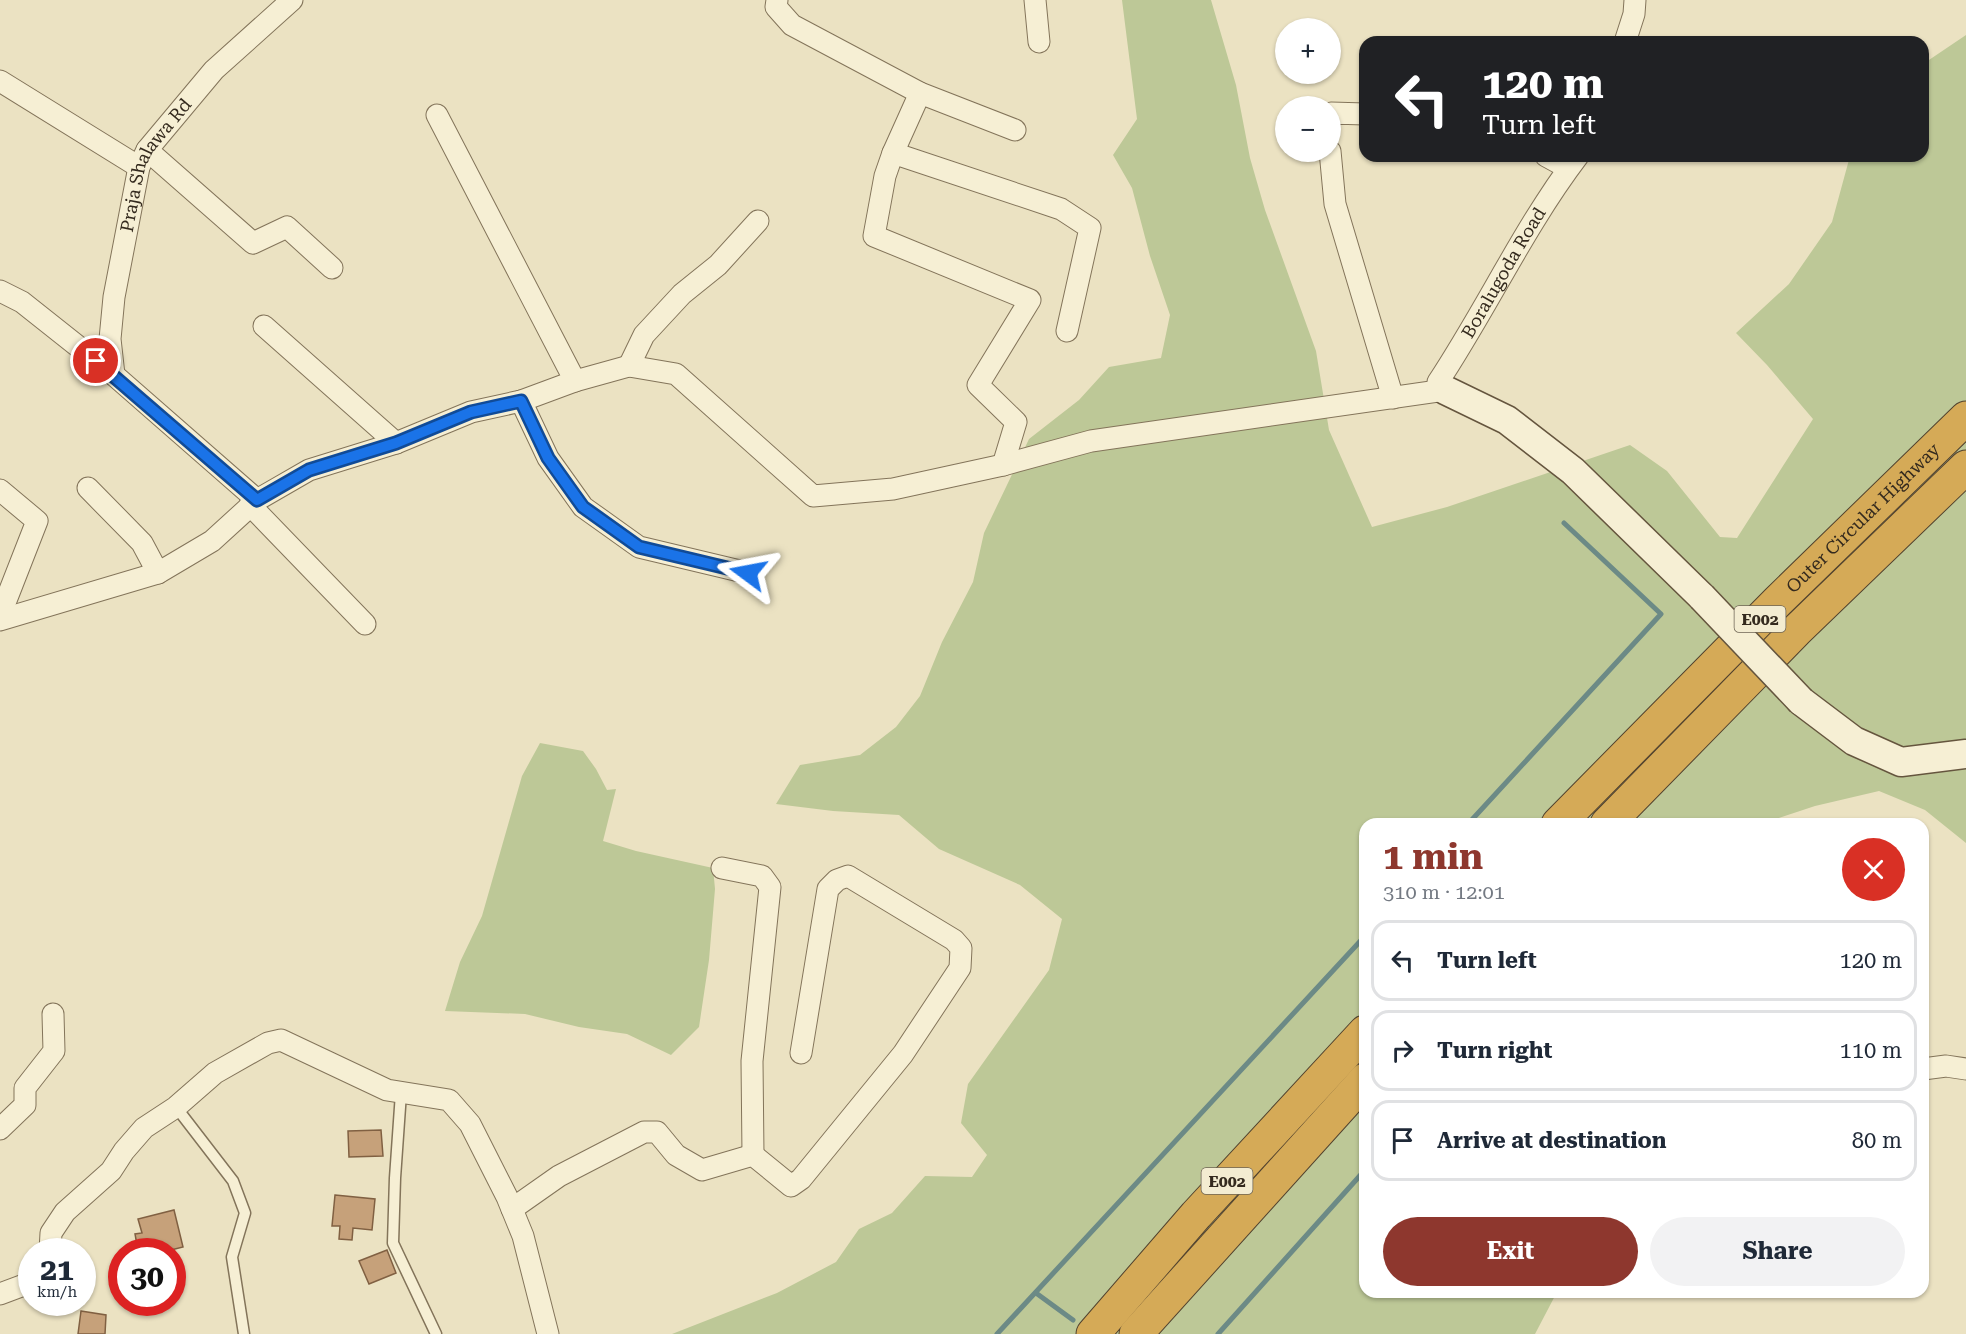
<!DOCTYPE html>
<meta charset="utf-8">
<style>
:root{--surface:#fff;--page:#f2f2f3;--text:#1f2937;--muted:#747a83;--line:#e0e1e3;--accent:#8e372e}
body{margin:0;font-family:"Roboto Serif",serif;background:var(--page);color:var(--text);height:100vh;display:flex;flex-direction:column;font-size:22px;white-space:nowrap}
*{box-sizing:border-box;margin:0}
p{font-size:20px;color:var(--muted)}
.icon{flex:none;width:33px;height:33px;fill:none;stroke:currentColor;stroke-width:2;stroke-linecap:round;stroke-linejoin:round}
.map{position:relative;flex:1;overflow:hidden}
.sheet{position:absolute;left:1359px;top:818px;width:570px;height:480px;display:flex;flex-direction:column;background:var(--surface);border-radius:18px;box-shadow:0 2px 4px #0004}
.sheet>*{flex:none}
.banner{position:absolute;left:1359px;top:36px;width:570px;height:126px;border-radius:18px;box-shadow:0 2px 4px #0004;background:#202124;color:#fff;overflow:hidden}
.controls{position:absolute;left:1275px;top:18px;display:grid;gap:12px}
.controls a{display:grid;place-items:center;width:66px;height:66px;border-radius:50%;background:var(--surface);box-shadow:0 2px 4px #0004;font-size:30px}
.speed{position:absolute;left:18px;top:1238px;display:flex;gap:12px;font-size:30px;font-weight:700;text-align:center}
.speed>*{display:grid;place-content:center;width:78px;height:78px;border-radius:50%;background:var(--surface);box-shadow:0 2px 4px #0004;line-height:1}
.speed small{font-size:15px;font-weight:400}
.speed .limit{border:9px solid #d22;background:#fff;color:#111}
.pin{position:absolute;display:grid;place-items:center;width:51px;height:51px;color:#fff;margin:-26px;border:3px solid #fff;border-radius:50%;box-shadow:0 2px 6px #0007}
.me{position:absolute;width:66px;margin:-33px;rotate:283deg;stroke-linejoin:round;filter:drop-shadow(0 0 4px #0008)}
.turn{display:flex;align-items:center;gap:21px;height:126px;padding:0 24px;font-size:27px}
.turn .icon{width:78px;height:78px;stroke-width:2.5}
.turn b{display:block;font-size:42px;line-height:51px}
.round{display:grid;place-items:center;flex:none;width:63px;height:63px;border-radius:32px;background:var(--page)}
.headline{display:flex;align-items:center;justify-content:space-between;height:102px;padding:0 24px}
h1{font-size:36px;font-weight:700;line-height:45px;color:var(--accent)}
.button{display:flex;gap:12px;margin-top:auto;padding:12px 24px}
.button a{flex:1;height:69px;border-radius:36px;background:var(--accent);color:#fff;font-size:24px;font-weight:700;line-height:69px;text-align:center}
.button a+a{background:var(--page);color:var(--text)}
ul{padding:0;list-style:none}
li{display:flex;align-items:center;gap:18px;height:81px;margin:0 12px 9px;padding:0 12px;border:3px solid var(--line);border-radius:18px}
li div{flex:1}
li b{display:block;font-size:22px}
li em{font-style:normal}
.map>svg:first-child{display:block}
</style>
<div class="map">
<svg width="1966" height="1334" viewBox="0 0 1966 1334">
<rect width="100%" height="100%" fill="#ebe2c2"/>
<g fill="#bdc897">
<polygon points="1122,0 1211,0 1236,85 1250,158 1265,210 1316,351 1329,430 1372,527 1447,507 1630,445 1667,471 1720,537 1737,538 1813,419 1767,365 1736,333 1789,284 1832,222 1850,156 1923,156 1923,64 1966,35 1966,843 1925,810 1879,791 1815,806 1773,820 1769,823 1365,824 1365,1292 1557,1292 1535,1334 672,1334 777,1293 836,1262 859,1229 892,1213 925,1176 972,1177 987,1155 961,1123 968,1084 1049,970 1062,919 1020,885 939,849 899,815 833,811 776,804 800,765 860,755 896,727 920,696 942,642 973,582 984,533 1029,439 1079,400 1109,367 1161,358 1170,315 1150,256 1132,188 1113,155 1137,119"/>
<polygon points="540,743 583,751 596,769 607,790 616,789 603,841 636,851 713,868 715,889 709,960 699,1027 671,1055 627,1034 579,1027 525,1014 445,1011 460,962 482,916 522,776"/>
</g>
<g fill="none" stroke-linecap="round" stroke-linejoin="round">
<g stroke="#6c8a86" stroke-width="5">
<polyline points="1468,824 1661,614 1564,523"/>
<polyline points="1036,1293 1073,1320"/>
<polyline points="997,1334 1365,936"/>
<polyline points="1218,1334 1365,1170"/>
</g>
</g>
<g fill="#c6a17a" stroke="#806042" stroke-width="1.5">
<polygon points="381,1130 383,1156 349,1157 348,1131"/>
<polygon points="335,1195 375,1199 372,1230 353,1228 352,1240 339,1239 340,1226 332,1226"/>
<polygon points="174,1210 183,1247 167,1251 146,1251 144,1243 137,1245 135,1234 142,1233 138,1219"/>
<polygon points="387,1250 396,1273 369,1284 359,1261"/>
<polygon points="81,1311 106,1315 105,1334 78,1334"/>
</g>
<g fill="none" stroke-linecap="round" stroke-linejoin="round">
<g stroke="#83745a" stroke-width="13">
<g id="lane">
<polyline points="401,1093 395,1178 393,1243 436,1334"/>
<polyline points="176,1107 233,1181 245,1213 232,1257 244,1334"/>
</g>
</g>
<g stroke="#83745a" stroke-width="23">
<g id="street">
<polyline points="777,0 776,7 792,25 920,93 1015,130"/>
<polyline points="1035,0 1039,42"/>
<polyline points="1625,42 1634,14 1635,0"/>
<polyline points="0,81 139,167"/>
<polyline points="920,93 893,153 885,176 874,236 1030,300 978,385 1016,422 1003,465"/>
<polyline points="437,115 575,381"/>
<polyline points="1330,119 1331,113 1365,114"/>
<polyline points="147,150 253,243 287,227 332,268"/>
<polyline points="1330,151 1335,204 1393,398"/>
<polyline points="893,153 1061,209 1090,228 1067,331"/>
<polyline points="1546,156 1568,168"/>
<polyline points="0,291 22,302 114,375 257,500"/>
<polyline points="264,326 396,443"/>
<polyline points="629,366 644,335 682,294 718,265 758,221"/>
<path id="s1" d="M114 375 110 339 114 297 139 167 147 150 214 70 292 0"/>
<path id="s2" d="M1445 390 1438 382C1487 308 1524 227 1578 156"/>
<polyline points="521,401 548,458 583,507 639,547 748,573"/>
<polyline points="88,488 142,543 158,573"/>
<polyline points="0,490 37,521 3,608"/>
<polyline points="250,505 365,624"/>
<polyline points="0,620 158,573 212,541 257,500 309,470 396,443 471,412 521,401 575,381 629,366 676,374 813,496 893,489 1003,465 1091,441 1445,390"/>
<polyline points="722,868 762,876 770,887 752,1061 753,1155"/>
<polyline points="1923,1069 1946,1066 1966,1069"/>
<polyline points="0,1129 25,1105 25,1088 54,1051 53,1014"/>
<polyline points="512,1209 559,1176 644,1132 657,1132 676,1155 702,1170 753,1155 791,1186 801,1179 903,1054 960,968 961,948 954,940 848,876 837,880 828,889 801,1053"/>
<polyline points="50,1251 51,1233 65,1212 111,1171 124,1151 144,1128 176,1107 215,1073 268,1043 281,1040 387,1090 449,1100 470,1124 507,1197 523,1236 548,1334"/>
<polyline points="0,1294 32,1282"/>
</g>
</g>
<g stroke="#65553e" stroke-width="31">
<g id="secondary">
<polyline points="1445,390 1507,420 1573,471 1702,597"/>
<polyline points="1801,701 1854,741 1901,762 1966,754"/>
</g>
</g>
<g stroke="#51422e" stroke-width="35">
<g id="highway">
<path id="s3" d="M1558 824 1778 601 1966 418"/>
<polyline points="1607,824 1796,631 1966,467"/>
<polyline points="1093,1334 1196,1215 1365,1032"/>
<polyline points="1136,1334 1365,1080"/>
</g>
</g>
<use href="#lane" stroke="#f6efd4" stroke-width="10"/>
<use href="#street" stroke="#f6efd4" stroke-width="21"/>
<use href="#secondary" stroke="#f6efd4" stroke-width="28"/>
<use href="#highway" stroke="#d5aa57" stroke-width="33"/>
<g stroke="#65553e" stroke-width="31" stroke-linecap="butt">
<polyline id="secondary-bridge" points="1702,597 1801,701"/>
</g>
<use href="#secondary-bridge" stroke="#f6efd4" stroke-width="28"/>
</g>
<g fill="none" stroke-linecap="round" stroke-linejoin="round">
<g stroke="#114b97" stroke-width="15">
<polyline id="route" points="96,361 257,500 309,470 396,443 471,412 521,401 548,458 583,507 639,547 748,573"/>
</g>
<use href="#route" stroke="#1a73e8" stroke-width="10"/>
</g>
<g text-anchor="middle" stroke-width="5" stroke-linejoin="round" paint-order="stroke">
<g fill="#f3ecd1" stroke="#6d6454" stroke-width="1.5">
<rect x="1734.5" y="606" width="51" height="26" rx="4.5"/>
<rect x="1201.5" y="1168" width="51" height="26" rx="4.5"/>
</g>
<g font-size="16" font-weight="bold" fill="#342a1e">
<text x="1760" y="625">E002</text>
<text x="1227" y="1187">E002</text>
</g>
<g font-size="18" fill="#342a1e" stroke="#f3ecd1">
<text dy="6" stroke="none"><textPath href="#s1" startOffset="219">Praja Shalawa Rd</textPath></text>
<text dy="6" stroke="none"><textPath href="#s2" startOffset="138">Boralugoda Road</textPath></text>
<text dy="6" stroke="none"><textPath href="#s3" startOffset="432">Outer Circular Highway</textPath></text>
</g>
</g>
</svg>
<div class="controls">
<a>+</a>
<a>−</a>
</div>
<div class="speed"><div>21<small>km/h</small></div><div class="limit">30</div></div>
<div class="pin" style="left:96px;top:361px;background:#d93025"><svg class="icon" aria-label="arrive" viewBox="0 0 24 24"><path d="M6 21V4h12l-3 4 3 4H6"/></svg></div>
<svg class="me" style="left:748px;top:573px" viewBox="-20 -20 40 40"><path d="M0-17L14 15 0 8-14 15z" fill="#1a73e8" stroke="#fff" stroke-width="4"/></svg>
<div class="banner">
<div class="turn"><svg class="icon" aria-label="left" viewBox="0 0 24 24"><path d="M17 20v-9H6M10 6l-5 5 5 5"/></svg><div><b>120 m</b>Turn left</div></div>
</div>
<section class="sheet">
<div class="headline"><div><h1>1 min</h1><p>310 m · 12:01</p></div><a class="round" style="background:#d93025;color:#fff"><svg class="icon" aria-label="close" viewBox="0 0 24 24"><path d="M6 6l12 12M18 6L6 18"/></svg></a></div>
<ul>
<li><svg class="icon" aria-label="left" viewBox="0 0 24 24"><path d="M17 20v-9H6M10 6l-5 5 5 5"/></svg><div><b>Turn left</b></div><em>120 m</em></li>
<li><svg class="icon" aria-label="right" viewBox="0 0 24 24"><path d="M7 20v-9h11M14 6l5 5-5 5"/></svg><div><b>Turn right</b></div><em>110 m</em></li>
<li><svg class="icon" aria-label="arrive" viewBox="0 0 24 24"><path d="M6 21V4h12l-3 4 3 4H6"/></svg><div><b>Arrive at destination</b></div><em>80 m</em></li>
</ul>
<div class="button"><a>Exit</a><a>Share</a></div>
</section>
</div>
